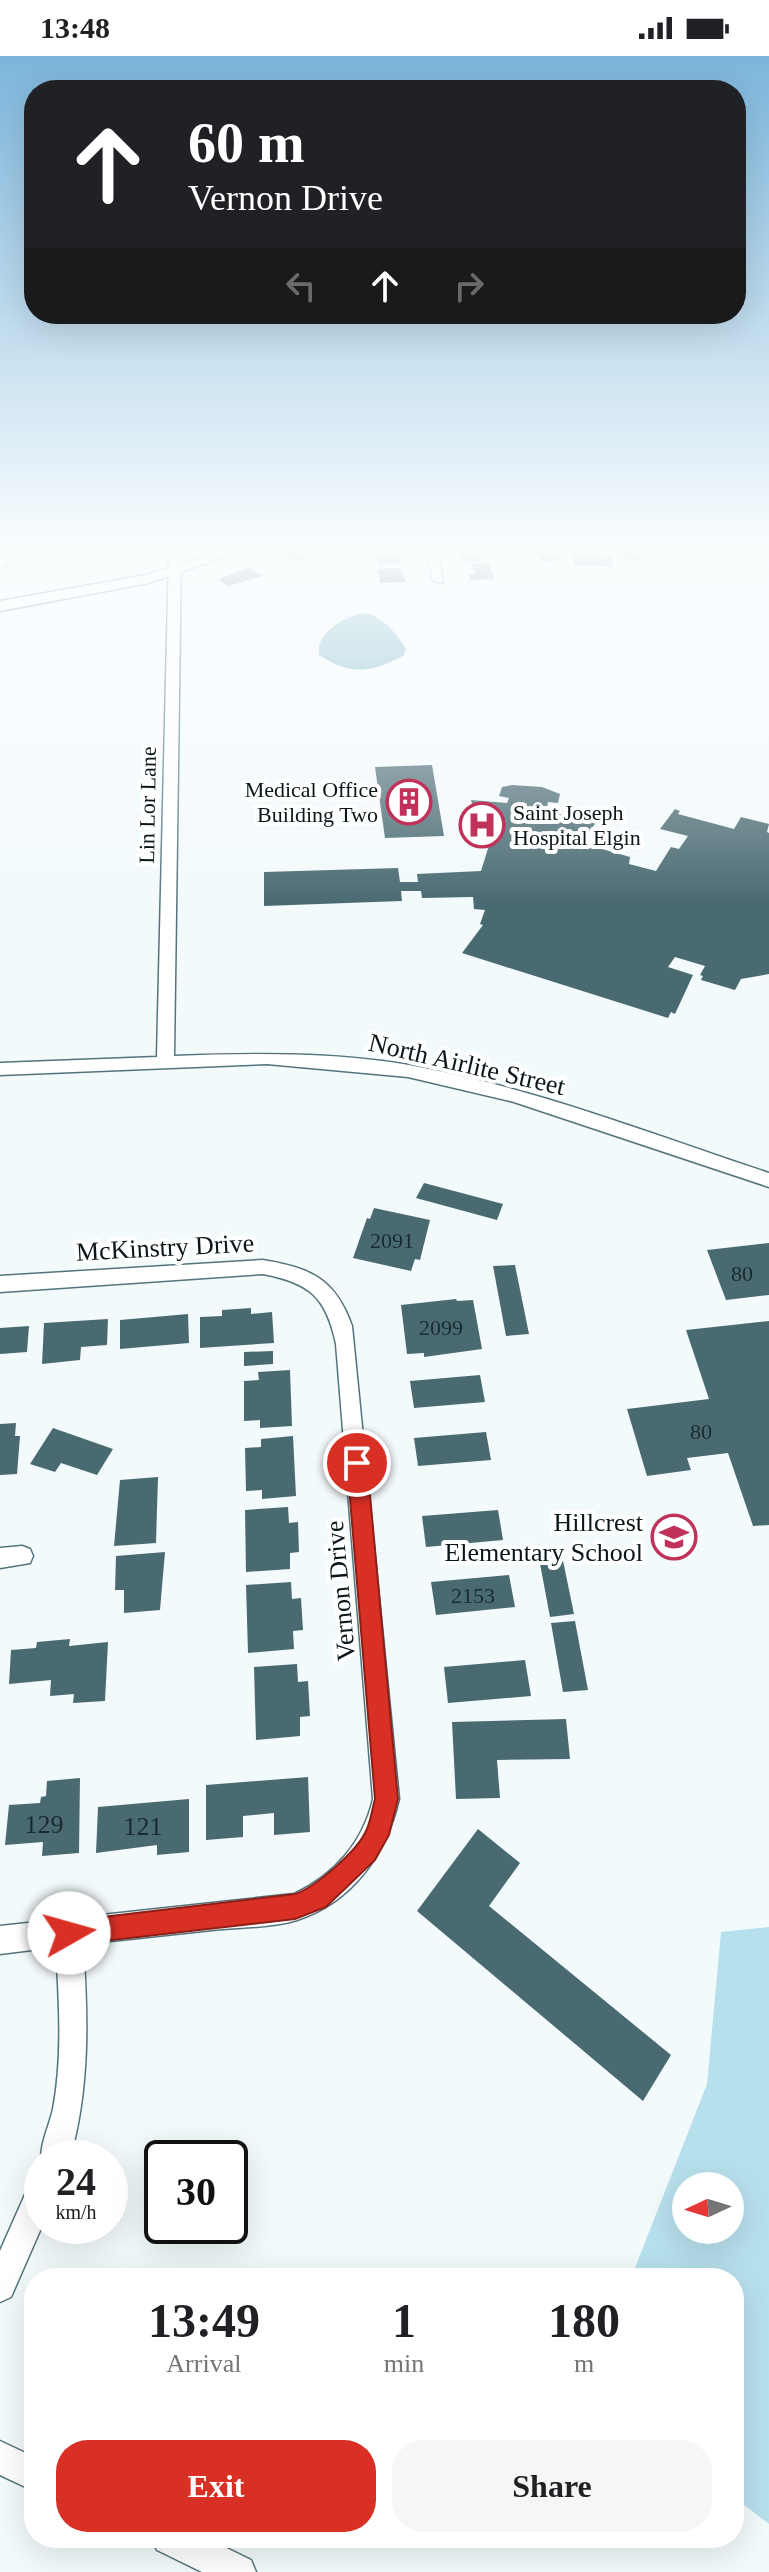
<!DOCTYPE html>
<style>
:root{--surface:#fff;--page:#f6f6f6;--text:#202124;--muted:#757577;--accent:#d93025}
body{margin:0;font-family:Georgia,serif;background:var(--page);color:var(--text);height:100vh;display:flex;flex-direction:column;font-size:30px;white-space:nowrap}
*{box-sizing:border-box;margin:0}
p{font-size:26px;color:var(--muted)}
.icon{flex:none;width:44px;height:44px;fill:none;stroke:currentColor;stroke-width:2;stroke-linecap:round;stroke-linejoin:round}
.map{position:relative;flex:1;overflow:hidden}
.panel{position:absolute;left:24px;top:2212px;width:720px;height:280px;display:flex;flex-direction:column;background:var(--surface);border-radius:32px;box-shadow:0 8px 32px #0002}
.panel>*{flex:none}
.top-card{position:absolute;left:24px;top:24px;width:722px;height:244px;border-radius:32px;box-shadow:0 8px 32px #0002;background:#202124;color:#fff;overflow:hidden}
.needle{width:52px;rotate:266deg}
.controls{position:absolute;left:672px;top:2116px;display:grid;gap:16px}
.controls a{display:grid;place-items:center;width:72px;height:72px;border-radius:50%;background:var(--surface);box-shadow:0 8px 32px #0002;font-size:40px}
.speed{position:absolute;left:24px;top:2084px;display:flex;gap:16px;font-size:40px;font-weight:700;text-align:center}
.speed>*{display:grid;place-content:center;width:104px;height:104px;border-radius:50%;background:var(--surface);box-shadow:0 8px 32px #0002;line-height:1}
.speed small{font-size:20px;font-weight:400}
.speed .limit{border:4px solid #111;border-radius:12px;background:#fff;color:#111}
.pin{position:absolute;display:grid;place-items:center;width:68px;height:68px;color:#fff;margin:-34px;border:4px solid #fff;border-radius:50%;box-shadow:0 2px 8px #0007}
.me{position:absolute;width:88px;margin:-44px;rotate:83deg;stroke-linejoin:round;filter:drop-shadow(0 0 6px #0008)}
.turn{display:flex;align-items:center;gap:28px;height:168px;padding:0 32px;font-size:36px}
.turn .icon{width:104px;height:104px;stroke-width:2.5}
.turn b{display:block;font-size:56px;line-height:68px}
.lanes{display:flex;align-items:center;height:76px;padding:0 32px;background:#0003;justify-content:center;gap:40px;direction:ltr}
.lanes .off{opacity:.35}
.eta{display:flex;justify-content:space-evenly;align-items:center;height:136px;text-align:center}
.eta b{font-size:48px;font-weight:700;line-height:56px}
.action{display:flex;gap:16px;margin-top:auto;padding:16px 32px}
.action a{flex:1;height:92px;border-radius:32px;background:var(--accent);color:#fff;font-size:32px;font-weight:700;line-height:92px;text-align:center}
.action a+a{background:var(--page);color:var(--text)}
.status{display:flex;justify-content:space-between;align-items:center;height:56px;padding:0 40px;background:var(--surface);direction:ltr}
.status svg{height:22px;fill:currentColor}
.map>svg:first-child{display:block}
</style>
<div class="status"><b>13:48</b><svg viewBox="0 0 49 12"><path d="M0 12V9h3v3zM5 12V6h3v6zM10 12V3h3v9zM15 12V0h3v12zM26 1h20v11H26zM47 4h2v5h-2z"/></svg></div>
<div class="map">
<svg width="769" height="2516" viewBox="0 0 769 2516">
<rect width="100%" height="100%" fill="#f3fafc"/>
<path fill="#b7e0ed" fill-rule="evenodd" d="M769 1871V2468L734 2441V2222H631L707 2028 721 1876ZM686 2130H730V2174H686Z"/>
<path fill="#7bb6c7" d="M366 557C383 561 398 579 406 593L403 600C369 617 352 620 319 599 315 576 346 559 366 557Z"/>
<g fill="#4a6a72">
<polygon points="293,496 322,496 295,506 284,499"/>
<polygon points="376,496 392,496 394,500 399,500 401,508 378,509"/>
<polygon points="458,496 484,496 485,499 479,500 480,505 464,505"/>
<polygon points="532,496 553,496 562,503 544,506"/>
<polygon points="624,496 647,496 651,498 633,506 617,498"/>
<polygon points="574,500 613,501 613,511 573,509"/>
<polygon points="489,507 494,523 470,524 468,518 475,518 472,508"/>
<polygon points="250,511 263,520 228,530 218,523"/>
<polygon points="400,512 406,526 380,527 378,513"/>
<polygon points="432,709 444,780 385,782 375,711"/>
<polygon points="512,729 542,731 560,738 558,747 548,746 547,752 560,754 559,758 568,759 573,752 595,758 600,761 581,787 630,801 629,808 656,815 671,791 679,793 688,780 660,773 675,753 680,755 678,758 734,773 741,761 769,768 767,776 769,777 769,918 741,923 735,934 701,924 703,920 700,919 705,910 675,901 668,911 693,919 675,958 671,956 668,962 462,897 483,869 480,868 485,854 474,853 473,841 422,842 421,835 401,835 402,845 264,850 264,816 398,812 400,826 418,826 417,818 481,815 490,786 496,787 500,772 472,769 478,752 473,752 471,744 507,747 509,742 499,740 502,731"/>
<polygon points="424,1127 503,1148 497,1164 416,1142"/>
<polygon points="374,1152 430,1164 420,1204 415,1203 411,1215 353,1202 367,1162 370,1163"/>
<polygon points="769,1187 769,1239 726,1244 707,1194"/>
<polygon points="515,1209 529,1278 506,1280 493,1210"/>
<polygon points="456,1243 457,1245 473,1244 482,1293 424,1301 424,1297 407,1298 401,1249"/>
<polygon points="251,1252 251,1258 272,1256 274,1287 200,1292 200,1261 222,1260 222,1254"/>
<polygon points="188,1258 189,1287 120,1293 120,1264"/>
<polygon points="108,1263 107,1289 81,1291 80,1304 42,1308 44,1267"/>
<polygon points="769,1265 769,1469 753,1470 728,1397 687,1402 691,1414 647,1420 627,1353 709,1343 686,1274"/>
<polygon points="29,1270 27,1296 0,1298 0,1272"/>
<polygon points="273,1295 273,1308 244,1310 244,1296"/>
<polygon points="290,1314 292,1370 260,1372 260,1364 244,1365 244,1325 259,1324 258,1316"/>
<polygon points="480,1319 485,1346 414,1352 410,1325"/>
<polygon points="16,1367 15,1380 20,1380 17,1418 0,1419 0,1368"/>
<polygon points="53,1372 113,1393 97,1419 61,1407 55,1416 30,1408"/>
<polygon points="486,1376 491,1404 418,1410 414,1382"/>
<polygon points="293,1380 296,1440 262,1443 262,1434 246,1435 245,1392 261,1391 261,1383"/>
<polygon points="158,1421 156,1487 114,1490 120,1424"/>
<polygon points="288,1451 289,1467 298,1466 299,1496 290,1497 290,1513 246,1516 245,1454"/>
<polygon points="498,1454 503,1484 426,1491 422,1460"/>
<polygon points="561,1495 574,1558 550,1561 538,1497"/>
<polygon points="165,1496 160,1554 124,1557 124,1534 115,1534 116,1500"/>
<polygon points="509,1519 515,1551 436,1559 431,1526"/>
<polygon points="291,1526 292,1543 301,1542 303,1574 293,1575 294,1593 248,1597 246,1529"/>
<polygon points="575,1565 588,1634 563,1636 551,1567"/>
<polygon points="70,1583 69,1590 108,1586 105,1645 73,1647 74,1638 50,1640 51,1624 9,1628 11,1594 36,1592 37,1586"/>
<polygon points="525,1604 531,1640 448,1647 444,1611"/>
<polygon points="297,1608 298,1626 308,1625 310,1660 300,1661 300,1680 256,1684 254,1611"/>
<polygon points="566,1663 570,1703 497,1704 500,1742 456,1743 452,1666"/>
<polygon points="308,1721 310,1776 274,1779 274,1757 243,1760 243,1781 206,1784 206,1729"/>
<polygon points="80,1722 79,1797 42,1800 43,1786 5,1789 9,1749 40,1747 41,1741 46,1740 47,1725"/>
<polygon points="189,1743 189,1796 157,1799 157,1789 96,1797 98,1751"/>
<polygon points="478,1773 520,1807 489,1850 671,1999 643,2045 417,1855"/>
</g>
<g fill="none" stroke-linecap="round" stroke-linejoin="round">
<g stroke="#54747d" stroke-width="3">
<g id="minor">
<polygon points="0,496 9,496 6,509 0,512"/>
<path d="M169 496H181L174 1000C252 997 332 996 409 1009 532 1031 651 1078 769 1117V1131L514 1046 408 1021 267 1008 0 1019V1007L157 1001Z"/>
<polygon points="427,496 438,496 443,527 433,525"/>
<path d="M263 1204C310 1212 335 1222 352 1270L399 1743C386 1798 353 1846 297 1864 271 1872 239 1871 212 1874 169 1879 126 1883 83 1888 88 1961 90 2031 70 2102H42V2107C38 2092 50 2068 53 2053 63 2000 59 1945 56 1891L0 1898V1870L294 1838C335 1819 363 1786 373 1743L336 1288C326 1241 310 1227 263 1218L0 1236V1220Z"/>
<polygon points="22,1490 30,1493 33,1500 30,1507 0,1512 0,1492"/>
<polygon points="42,2121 42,2170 11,2241 0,2246 0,2195 31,2125"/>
<polygon points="0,2385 34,2401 34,2435 0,2419"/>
<polygon points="152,2482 206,2482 251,2504 256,2516 202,2516 157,2494"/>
</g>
</g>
<g stroke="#54747d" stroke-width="3">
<polygon id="tertiary" points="218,496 239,496 149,527 0,555 0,545 146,519"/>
</g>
<use href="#minor" fill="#fff" fill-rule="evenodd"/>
<use href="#tertiary" fill="#fff" fill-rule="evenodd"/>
</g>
<linearGradient id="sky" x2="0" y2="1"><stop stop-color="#7cb5db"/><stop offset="0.58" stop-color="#fafdfe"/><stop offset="1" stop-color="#fafdfe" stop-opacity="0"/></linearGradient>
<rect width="769" height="848" fill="url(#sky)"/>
<path fill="#d93025" stroke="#8d1f18" stroke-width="2" d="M357 1399 364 1401 367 1407 398 1743 389 1779 375 1804 326 1851 295 1863 69 1889 60 1886 57 1877 60 1868 69 1865 295 1838C316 1831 357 1795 366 1775 371 1765 372 1753 375 1743L347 1407 350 1401Z"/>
<defs>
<g id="building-ring" transform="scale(2.3)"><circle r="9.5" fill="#fff" stroke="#c1325b" stroke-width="1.5"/><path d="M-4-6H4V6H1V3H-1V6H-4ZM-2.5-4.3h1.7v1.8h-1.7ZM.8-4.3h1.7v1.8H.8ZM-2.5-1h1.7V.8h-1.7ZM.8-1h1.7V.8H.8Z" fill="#c1325b"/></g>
<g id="hospital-ring" transform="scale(2.3)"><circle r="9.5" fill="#fff" stroke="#c1325b" stroke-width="1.5"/><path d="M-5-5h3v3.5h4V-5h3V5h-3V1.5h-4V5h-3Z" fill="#c1325b"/></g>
<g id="school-ring" transform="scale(2.3)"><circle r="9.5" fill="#fff" stroke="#c1325b" stroke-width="1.5"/><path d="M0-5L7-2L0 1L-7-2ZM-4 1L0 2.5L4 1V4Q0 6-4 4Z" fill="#c1325b"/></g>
</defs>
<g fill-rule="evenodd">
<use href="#building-ring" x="409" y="746"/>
<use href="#hospital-ring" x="482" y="769"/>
<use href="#school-ring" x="674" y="1481"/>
</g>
<g text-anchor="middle" stroke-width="8" stroke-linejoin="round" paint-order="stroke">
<g font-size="22" fill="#0a161a" stroke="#fff" text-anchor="end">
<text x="378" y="741">Medical Office<tspan x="378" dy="25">Building Two</tspan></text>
<text x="513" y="764" text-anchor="start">Saint Joseph<tspan x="513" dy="25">Hospital Elgin</tspan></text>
</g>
<g font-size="22" fill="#0a161a" stroke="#fff">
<text transform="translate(147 749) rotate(-89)" y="8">Lin Lor Lane</text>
</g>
<g font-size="22" fill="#1a2b30">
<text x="392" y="1192">2091</text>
<text x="742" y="1225">80</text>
<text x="441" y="1279">2099</text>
<text x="701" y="1383">80</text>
<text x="473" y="1547">2153</text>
</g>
<g font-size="26" fill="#0a161a" stroke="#fff">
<text transform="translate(467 1008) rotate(13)" y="9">North Airlite Street</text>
<text transform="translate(165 1191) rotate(-3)" y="9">McKinstry Drive</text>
<text transform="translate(340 1535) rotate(-95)" y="9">Vernon Drive</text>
</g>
<g font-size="26" fill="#0a161a" stroke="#fff" text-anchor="end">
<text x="643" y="1475">Hillcrest<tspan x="643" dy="30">Elementary School</tspan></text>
</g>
<g font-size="26" fill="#1a2b30">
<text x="44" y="1777">129</text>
<text x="143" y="1779">121</text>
</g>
</g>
</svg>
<div class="controls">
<a><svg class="needle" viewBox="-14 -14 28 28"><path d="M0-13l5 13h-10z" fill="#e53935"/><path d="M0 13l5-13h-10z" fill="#757577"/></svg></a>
</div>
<div class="speed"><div>24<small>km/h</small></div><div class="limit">30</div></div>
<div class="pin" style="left:357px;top:1407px;background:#d93025"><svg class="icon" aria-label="arrive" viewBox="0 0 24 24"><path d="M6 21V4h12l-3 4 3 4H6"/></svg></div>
<svg class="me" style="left:69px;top:1877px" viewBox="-20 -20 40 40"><circle r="19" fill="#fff"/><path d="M0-13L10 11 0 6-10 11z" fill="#d93025"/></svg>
<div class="top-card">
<div class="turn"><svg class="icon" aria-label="ahead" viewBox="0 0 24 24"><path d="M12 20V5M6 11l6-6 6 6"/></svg><div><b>60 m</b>Vernon Drive</div></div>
<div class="lanes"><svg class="icon off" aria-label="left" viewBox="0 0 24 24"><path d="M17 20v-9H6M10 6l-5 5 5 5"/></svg><svg class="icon" aria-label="ahead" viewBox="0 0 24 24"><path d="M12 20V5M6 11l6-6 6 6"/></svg><svg class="icon off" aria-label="right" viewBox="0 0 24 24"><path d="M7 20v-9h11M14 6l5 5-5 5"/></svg></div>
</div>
<section class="panel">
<div class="eta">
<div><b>13:49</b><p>Arrival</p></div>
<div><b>1</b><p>min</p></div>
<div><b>180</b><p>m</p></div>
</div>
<div class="action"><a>Exit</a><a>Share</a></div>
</section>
</div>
